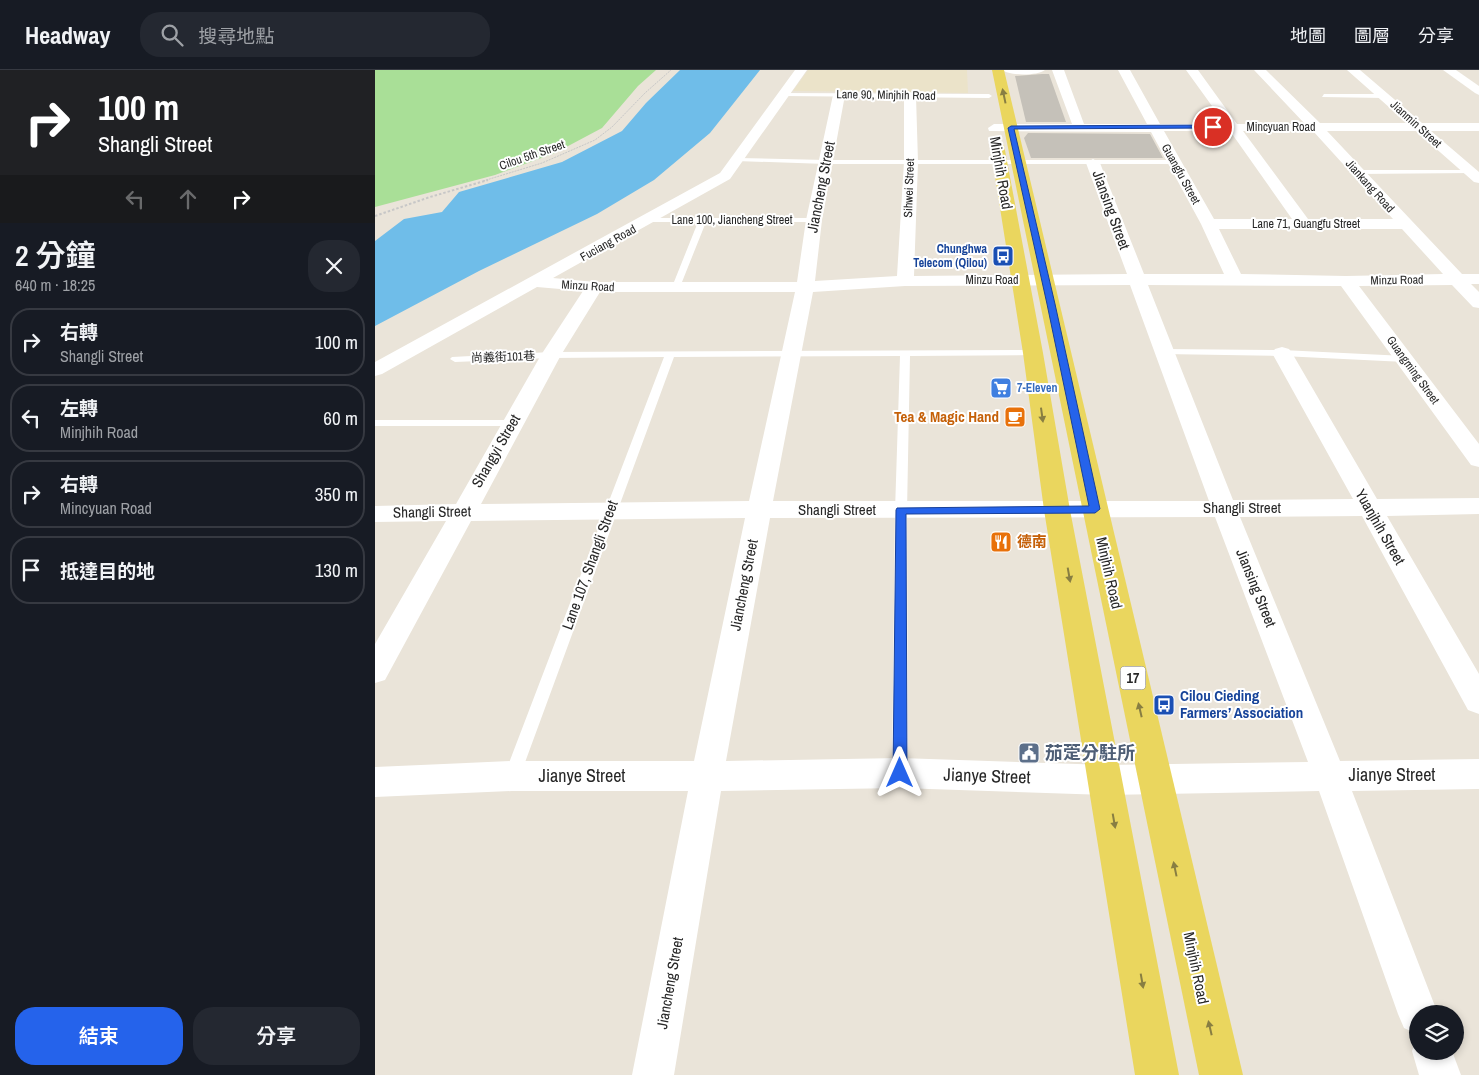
<!DOCTYPE html>
<html lang="zh-TW">
<meta charset="utf-8">
<style>
:root{--surface:#171b24;--page:#242831;--text:#f1f3f6;--muted:#9ea1a6;--line:#363941;--accent:#2563eb}
body{margin:0;font-family:"Archivo Narrow","Noto Sans TC",sans-serif;background:var(--page);color:var(--text);height:100vh;display:flex;flex-direction:column;font-size:19px;white-space:nowrap}
*{box-sizing:border-box;margin:0}
p{font-size:16px;color:var(--muted)}
.icon{flex:none;width:28px;height:28px;fill:none;stroke:currentColor;stroke-width:2;stroke-linecap:round;stroke-linejoin:round}
.map{position:relative;flex:1;overflow:hidden}
.panel{display:flex;flex-direction:column;background:var(--surface);width:375px}
.panel>*{flex:none}
.banner{background:#202124;color:#fff;overflow:hidden}
.buttons{position:absolute;left:1034px;top:935px;display:grid;gap:10px}
.buttons a{display:grid;place-items:center;width:55px;height:55px;border-radius:50%;background:var(--surface);box-shadow:0 2px 8px #0003;font-size:25px}
.pin{position:absolute;display:grid;place-items:center;width:42px;height:42px;color:#fff;margin:-21px;border:2px solid #fff;border-radius:50%;box-shadow:0 1px 5px #0007}
.me{position:absolute;width:55px;margin:-28px;rotate:0deg;stroke-linejoin:round;filter:drop-shadow(0 0 4px #0008)}
.turn{display:flex;align-items:center;gap:18px;height:105px;padding:0 15px;font-size:22px}
.turn .icon{width:65px;height:65px;stroke-width:2.5}
.turn b{display:block;font-size:35px;line-height:42px}
.lanes{display:flex;align-items:center;height:48px;padding:0 15px;background:#0003;justify-content:center;gap:25px;direction:ltr}
.lanes .off{opacity:.35}
.round{display:grid;place-items:center;flex:none;width:52px;height:52px;border-radius:20px;background:var(--page)}
.head{display:flex;align-items:center;justify-content:space-between;height:85px;padding:0 15px}
h1{font-size:30px;font-weight:600;line-height:38px}
.button{display:flex;gap:10px;margin-top:auto;padding:10px 15px}
.button a{flex:1;height:58px;border-radius:20px;background:var(--accent);color:#fff;font-size:20px;font-weight:600;line-height:58px;text-align:center}
.button a+a{background:var(--page);color:var(--text)}
ul{padding:0;list-style:none}
li{display:flex;align-items:center;gap:15px;height:68px;margin:0 10px 8px;padding:0 5px;border:2px solid var(--line);border-radius:20px}
li div{flex:1}
li b{display:block;font-size:19px}
li em{font-style:normal}
header{display:flex;align-items:center;gap:30px;box-sizing:border-box;height:70px;padding:0 25px;background:var(--surface);border-bottom:1px solid var(--line)}
header strong{font-size:24px}
nav{display:flex;gap:28px;margin-inline-start:auto;font-size:18px}
.search{width:350px;height:45px;background:var(--page);display:flex;align-items:center;gap:12px;box-sizing:border-box;padding:0 18px;border-radius:20px;color:var(--muted);font-size:19px}
main{display:flex;flex:1;min-height:0}
.map>svg:first-child{display:block}
</style>
<header>
<strong>Headway</strong>
<div class="search"><svg class="icon" aria-label="search" viewBox="0 0 24 24"><circle cx="10" cy="10" r="6"/><path d="M15 15l6 6"/></svg>搜尋地點</div>
<nav><a>地圖</a><a>圖層</a><a>分享</a></nav>
</header>
<main>
<section class="panel">
<div class="banner">
<div class="turn"><svg class="icon" aria-label="right" viewBox="0 0 24 24"><path d="M7 20v-9h11M14 6l5 5-5 5"/></svg><div><b>100 m</b>Shangli Street</div></div>
<div class="lanes"><svg class="icon off" aria-label="left" viewBox="0 0 24 24"><path d="M17 20v-9H6M10 6l-5 5 5 5"/></svg><svg class="icon off" aria-label="ahead" viewBox="0 0 24 24"><path d="M12 20V5M6 11l6-6 6 6"/></svg><svg class="icon" aria-label="right" viewBox="0 0 24 24"><path d="M7 20v-9h11M14 6l5 5-5 5"/></svg></div>
</div>
<div class="head"><div><h1>2 分鐘</h1><p>640 m · 18:25</p></div><a class="round"><svg class="icon" aria-label="close" viewBox="0 0 24 24"><path d="M6 6l12 12M18 6L6 18"/></svg></a></div>
<ul>
<li><svg class="icon" aria-label="right" viewBox="0 0 24 24"><path d="M7 20v-9h11M14 6l5 5-5 5"/></svg><div><b>右轉</b><p>Shangli Street</p></div><em>100 m</em></li>
<li><svg class="icon" aria-label="left" viewBox="0 0 24 24"><path d="M17 20v-9H6M10 6l-5 5 5 5"/></svg><div><b>左轉</b><p>Minjhih Road</p></div><em>60 m</em></li>
<li><svg class="icon" aria-label="right" viewBox="0 0 24 24"><path d="M7 20v-9h11M14 6l5 5-5 5"/></svg><div><b>右轉</b><p>Mincyuan Road</p></div><em>350 m</em></li>
<li><svg class="icon" aria-label="arrive" viewBox="0 0 24 24"><path d="M6 21V4h12l-3 4 3 4H6"/></svg><div><b>抵達目的地</b></div><em>130 m</em></li>
</ul>
<div class="button"><a>結束</a><a>分享</a></div>
</section>
<div class="map">
<svg width="1104" height="1005" viewBox="0 0 1104 1005">
<rect width="100%" height="100%" fill="#eae4d9"/>
<polygon fill="#ebe3c9" points="433,0 592,0 593,23 418,21"/>
<polygon fill="#a9df97" points="0,0 281,0 263,16 227,58 180,83 120,105 0,137"/>
<polygon fill="#6fbde9" points="305,0 385,0 335,63 279,110 222,144 104,201 0,256 0,171 29,149 67,142 84,122 187,92 247,61 271,33"/>
<g fill="#c5c1b9">
<polygon points="667,4 674,4 691,52 651,52 640,6"/>
<polygon points="653,63 775,64 788,88 656,88 649,68"/>
</g>
<g fill="none" stroke-linecap="round" stroke-linejoin="round">
<polyline stroke="#c7c7c7" stroke-width="1" stroke-dasharray="2 1" stroke-linecap="butt" points="108,111 167,93 220,70 237,57 270,23 296,0"/>
<polyline stroke="#c7c7c7" stroke-width="2" stroke-dasharray="2.5 2" stroke-linecap="butt" points="0,146 55,127 113,110"/>
<g fill="#fff" fill-rule="evenodd">
<polygon points="407,23 614,24 617,26 614,28 409,26"/>
<polygon points="949,24 1009,24 1012,26 1009,28 947,27"/>
<polygon points="363,88 451,90 799,90 802,92 799,94 451,94 361,91 361,89"/>
<polygon points="1096,100 1099,102 1098,103 982,104 979,102 982,100"/>
<polygon points="271,148 439,148 443,150 439,152 331,152 305,217 301,220 297,217 323,152 271,152"/>
<polygon points="791,279 907,280 1030,286 1035,289 1030,292 907,286 788,284 788,280"/>
<polygon points="658,280 663,283 661,285 535,286 532,441 533,703 530,708 525,710 520,708 517,703 520,441 525,286 299,287 145,706 142,711 137,713 132,711 129,706 289,287 176,288 80,292 75,289 77,287 176,282"/>
<polygon points="0,350 137,350 142,353 137,356 0,356"/>
</g>
<g fill="#fff" fill-rule="evenodd">
<path d="M420 0H432L355 109 178 208 220 212H422L431 150 458 25 464 21 470 25 447 150 440 211 522 206 529 92V26L535 22 541 26 543 92 539 206 752 204 711 93 718 89 725 93 769 204H849L826 154 776 62 614 61 613 58 619 54H697L677 0H689L709 54H772L743 0H755L785 54H850L811 0H823L862 54H930L879 0H891L945 53H1032L972 0H985L1047 53H1104V61H1056L1104 102V113L1099 112 1041 61H952L1087 204H1104V214H1096L1104 222V238L1098 237 1077 215 984 216 1104 374V397L1096 395 966 216 773 215 858 430 978 429 897 283 900 279 907 277 914 279 917 283 1002 429 1104 428V444L1012 446 1104 604V644L1093 640 987 446 865 447 965 691 1104 689V719L977 721 1063 944H1042V964L1029 958 1023 944 944 721 731 725 525 718 346 721 299 1005H257L313 721H137L0 727V697L137 691H319L370 448 96 451 10 610 0 613V574L71 451 0 452V436L81 434 166 285 208 221 162 217 7 304 0 306V292L345 103ZM789 61H855L917 149H839ZM868 61H938L1018 149H933ZM844 159H1027L1068 204 971 206 866 204ZM755 215 834 431H398L438 222 530 216ZM225 222H420L374 431 106 434 186 285ZM840 447 933 692 731 695 525 688 351 691 395 448Z"/>
<path d="M627 0H670C662 6 635 6 627 0Z"/>
<polygon points="1068,0 1081,0 1104,16 1104,25 1100,23"/>
<polygon points="1042,967 1042,981 1077,981 1086,1005 1044,1005 1037,981"/>
</g>
<g fill="#ead65e" fill-rule="evenodd">
<polygon points="617,0 629,0 868,1005 824,1005"/>
<polygon points="622,71 629,75 668,283 695,440 804,1005 760,1005 669,440 648,283 615,75"/>
</g>
</g>
<defs><path id="oneway-solid" d="M-6-.8H1V-3.2L6.5 0L1 3.2V.8H-6Z" transform="scale(1.25)"/></defs>
<g fill="#887e42">
<use href="#oneway-solid" transform="translate(629 26) rotate(-102)"/>
<use href="#oneway-solid" transform="translate(667 345) rotate(82)"/>
<use href="#oneway-solid" transform="translate(694 505) rotate(80)"/>
<use href="#oneway-solid" transform="translate(765 640) rotate(-103)"/>
<use href="#oneway-solid" transform="translate(739 751) rotate(80)"/>
<use href="#oneway-solid" transform="translate(800 799) rotate(-102)"/>
<use href="#oneway-solid" transform="translate(767 911) rotate(80)"/>
<use href="#oneway-solid" transform="translate(835 958) rotate(-103)"/>
</g>
<polygon fill="#2563eb" stroke="#184099" points="838,55 840,58 639,59 680,234 725,439 720,443 531,444 532,703 530,708 525,710 520,708 518,703 521,440 522,438 714,436 672,234 633,58 636,56"/>
<defs>
<g id="bus-square" transform="scale(1.125)"><rect x="-9" y="-9" width="18" height="18" rx="4" fill="#1a4fb4" stroke="#fff"/><path d="M-5-6H5V4H4V6H2V4H-2V6H-4V4H-5ZM-3.5-4V0h7V-4ZM-3.5 1.2v1.5H-2V1.2ZM2 1.2v1.5H3.5V1.2Z" fill="#fff"/></g>
<g id="supermarket-square" transform="scale(1.125)"><rect x="-9" y="-9" width="18" height="18" rx="4" fill="#3f7fe0" stroke="#fff"/><path d="M-6-5.5h2.5l.6 2H6L4.5 2H-2.5L-4.4-4H-6ZM-1.5 3.2a1.3 1.3 0 1 0 .1 0ZM3 3.2a1.3 1.3 0 1 0 .1 0Z" fill="#fff"/></g>
<g id="cafe-square" transform="scale(1.125)"><rect x="-9" y="-9" width="18" height="18" rx="4" fill="#e8710a" stroke="#fff"/><path d="M-5.5-4.5H6V0H3Q3 3.5 0 3.5H-2.5Q-5.5 3.5-5.5 0ZM3-3.2v2h1.7v-2ZM-6 4.5H4V6H-6Z" fill="#fff"/></g>
<g id="restaurant-square" transform="scale(1.125)"><rect x="-9" y="-9" width="18" height="18" rx="4" fill="#e8710a" stroke="#fff"/><path d="M-5-6h1v4h1v-4h1v4h1v-4h1v5L-1.5 .5V6h-2V.5L-5-1ZM5-6V6H3V1.5H1.5Q1.5-4 5-6Z" fill="#fff"/></g>
<g id="civic-square" transform="scale(1.125)"><rect x="-9" y="-9" width="18" height="18" rx="4" fill="#5c6f8a" stroke="#fff"/><path d="M-.6-6.5H3V-4.5H.6V-3L4-1V1h2V6H-6V1h2V-1L-.6-3ZM-1.2 2.5V6h2.4V2.5Z" fill="#fff"/></g>
</defs>
<g fill-rule="evenodd">
<use href="#bus-square" x="628" y="186"/>
<use href="#supermarket-square" x="626" y="318"/>
<use href="#cafe-square" x="640" y="347"/>
<use href="#restaurant-square" x="626" y="472"/>
<use href="#bus-square" x="789" y="635"/>
<use href="#civic-square" x="654" y="683"/>
</g>
<g text-anchor="middle" stroke-width="4" stroke-linejoin="round" paint-order="stroke">
<g font-size="12" fill="#272727" stroke="#fff">
<text transform="translate(511 25) rotate(1)" y="4">Lane 90, Minjhih Road</text>
<text transform="translate(1041 54) rotate(42)" y="4">Jianmin Street</text>
<text x="906" y="61">Mincyuan Road</text>
<text transform="translate(157 85) rotate(-19)" y="4">Cilou 5th Street</text>
<text transform="translate(806 104) rotate(61)" y="4">Guangfu Street</text>
<text transform="translate(995 116) rotate(48)" y="4">Jiankang Road</text>
<text transform="translate(534 118) rotate(-88)" y="4">Sihwei Street</text>
<text x="357" y="154">Lane 100, Jiancheng Street</text>
<text x="931" y="158">Lane 71, Guangfu Street</text>
<text transform="translate(233 173) rotate(-29)" y="4">Fuciang Road</text>
<text x="617" y="214">Minzu Road</text>
<text transform="translate(1022 210) rotate(-1)" y="4">Minzu Road</text>
<text transform="translate(213 216) rotate(3)" y="4">Minzu Road</text>
<text transform="translate(128 287) rotate(-2)" y="4">尚義街101巷</text>
<text transform="translate(1038 300) rotate(54)" y="4">Guangming Street</text>
</g>
<g font-size="12" font-weight="bold" fill="#164399" stroke="#fff" text-anchor="end">
<text x="612" y="183">Chunghwa<tspan x="612" dy="14">Telecom (Qilou)</tspan></text>
</g>
<g font-size="12" font-weight="bold" fill="#366cbe" stroke="#fff" text-anchor="start">
<text x="642" y="322">7-Eleven</text>
</g>
<rect fill="#fff" stroke="#686868" stroke-width="1" x="745.5" y="596.5" width="25" height="23" rx="4"/>
<g font-size="14" font-weight="bold" fill="#272727">
<text x="758" y="613">17</text>
</g>
<g font-size="15" fill="#272727" stroke="#fff">
<text transform="translate(626 103) rotate(80)" y="5">Minjhih Road</text>
<text transform="translate(446 117) rotate(-79)" y="5">Jiancheng Street</text>
<text transform="translate(736 140) rotate(70)" y="5">Jiansing Street</text>
<text transform="translate(121 381) rotate(-60)" y="5">Shangyi Street</text>
<text x="867" y="443">Shangli Street</text>
<text x="462" y="445">Shangli Street</text>
<text transform="translate(57 442) rotate(-1)" y="5">Shangli Street</text>
<text transform="translate(1005 457) rotate(60)" y="5">Yuanjhih Street</text>
<text transform="translate(215 495) rotate(-70)" y="5">Lane 107, Shangli Street</text>
<text transform="translate(734 503) rotate(77)" y="5">Minjhih Road</text>
<text transform="translate(369 515) rotate(-79)" y="5">Jiancheng Street</text>
<text transform="translate(881 518) rotate(68)" y="5">Jiansing Street</text>
<text transform="translate(821 898) rotate(78)" y="5">Minjhih Road</text>
<text transform="translate(295 913) rotate(-80)" y="5">Jiancheng Street</text>
</g>
<g font-size="15" font-weight="bold" fill="#c56008" stroke="#fff" text-anchor="end">
<text x="624" y="352">Tea &amp; Magic Hand</text>
<text x="642" y="477" text-anchor="start">德南</text>
</g>
<g font-size="15" font-weight="bold" fill="#164399" stroke="#fff" text-anchor="start">
<text x="805" y="631">Cilou Cieding<tspan x="805" dy="17">Farmers’ Association</tspan></text>
</g>
<g font-size="18" font-weight="bold" fill="#4e5e75" stroke="#fff" text-anchor="start">
<text x="670" y="689">茄萣分駐所</text>
</g>
<g font-size="18" fill="#272727" stroke="#fff">
<text x="1017" y="711">Jianye Street</text>
<text x="207" y="712">Jianye Street</text>
<text transform="translate(612 706) rotate(2)" y="6">Jianye Street</text>
</g>
</g>
</svg>
<div class="buttons">
<a><svg class="icon" aria-label="layers" viewBox="0 0 24 24"><path d="M12 4l9 5-9 5-9-5zM3 14l9 5 9-5"/></svg></a>
</div>
<div class="pin" style="left:838px;top:57px;background:#d93025"><svg class="icon" aria-label="arrive" viewBox="0 0 24 24"><path d="M6 21V4h12l-3 4 3 4H6"/></svg></div>
<svg class="me" style="left:525px;top:703px" viewBox="-20 -20 40 40"><path d="M0-17L14 15 0 8-14 15z" fill="#2563eb" stroke="#fff" stroke-width="4"/></svg>
</div>
</main>
